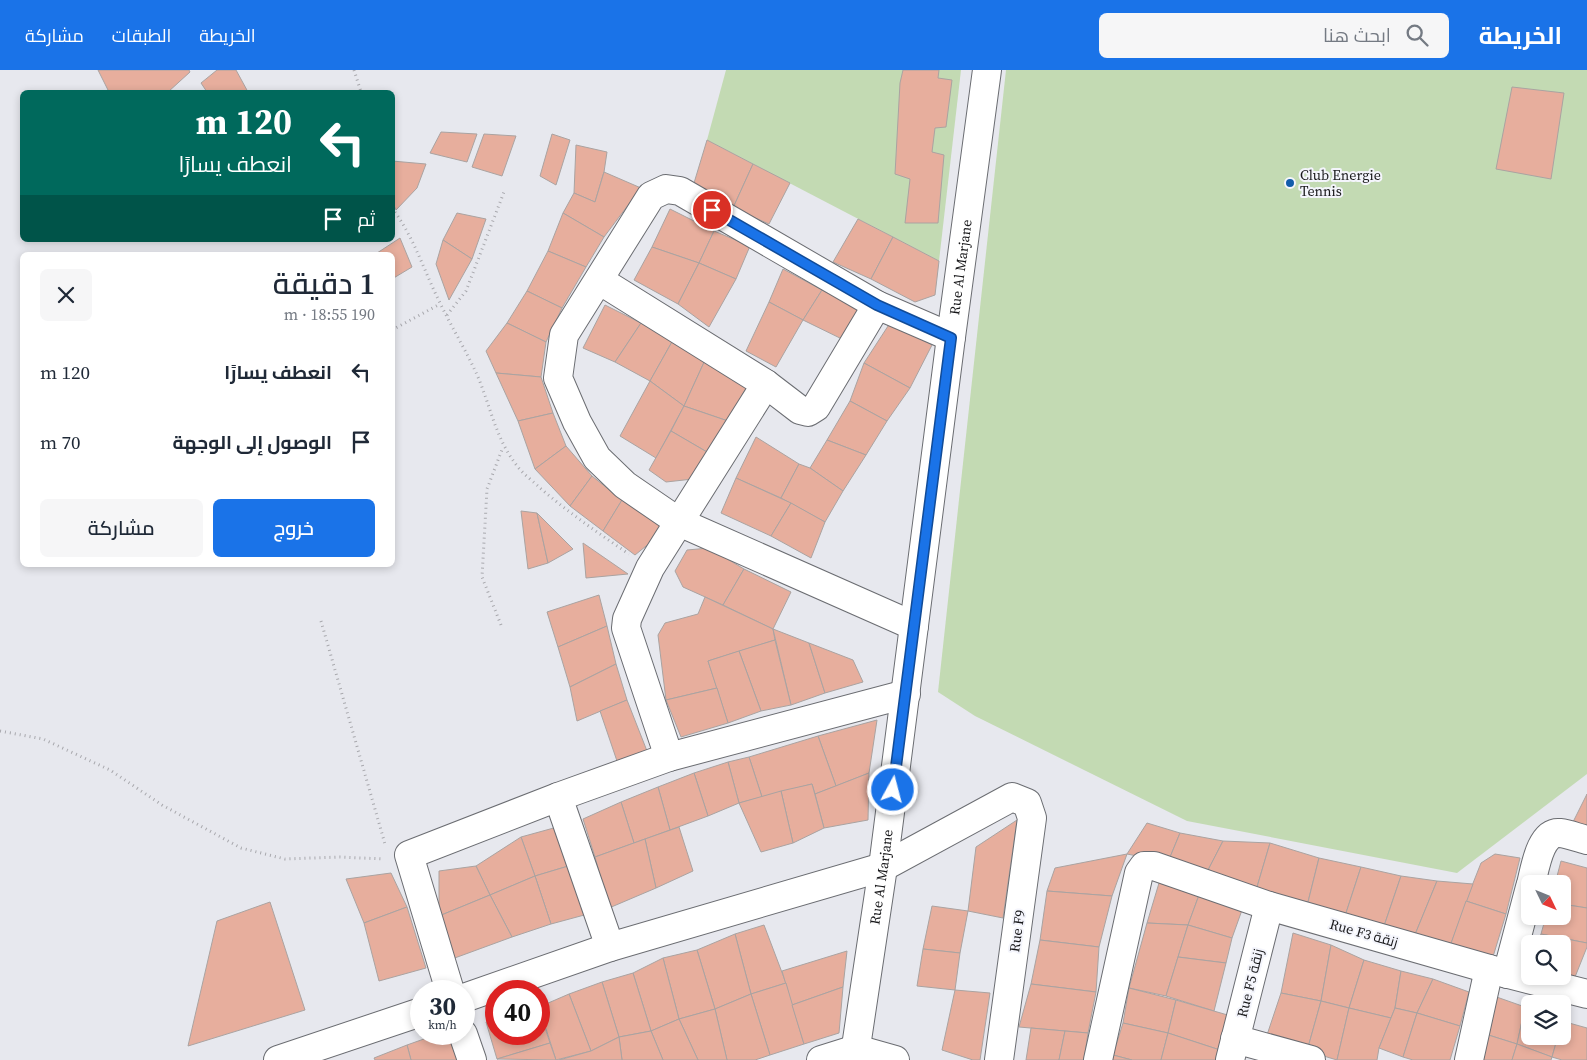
<!DOCTYPE html>
<html lang="ar">
<meta charset="utf-8">
<style>
:root{--surface:#fff;--page:#f6f6f7;--text:#1f2937;--muted:#747a83;--accent:#1a73e8}
body{margin:0;font-family:"Source Serif 4",Cairo,serif;background:var(--page);color:var(--text);direction:rtl;height:100vh;display:flex;flex-direction:column;font-size:19px;white-space:nowrap}
*{box-sizing:border-box;margin:0}
p{font-size:16px;color:var(--muted)}
.icon{flex:none;width:28px;height:28px;fill:none;stroke:currentColor;stroke-width:2;stroke-linecap:round;stroke-linejoin:round}
.map{position:relative;flex:1;overflow:hidden;direction:ltr}
.panel{position:absolute;left:20px;top:182px;width:375px;height:315px;display:flex;flex-direction:column;background:var(--surface);border-radius:8px;box-shadow:0 2px 8px #0003;direction:rtl}
.panel>*{flex:none}
.banner{position:absolute;left:20px;top:20px;width:375px;height:152px;border-radius:8px;box-shadow:0 2px 8px #0003;direction:rtl;background:#00695c;color:#fff;overflow:hidden}
.needle{width:32px;rotate:133deg}
.buttons{position:absolute;left:1521px;top:805px;display:grid;gap:10px}
.buttons a{display:grid;place-items:center;width:50px;height:50px;border-radius:8px;background:var(--surface);box-shadow:0 2px 8px #0003;font-size:25px}
.speed{position:absolute;left:410px;top:910px;display:flex;gap:10px;font-size:25px;font-weight:700;text-align:center}
.speed>*{display:grid;place-content:center;width:65px;height:65px;border-radius:50%;background:var(--surface);box-shadow:0 2px 8px #0003;line-height:1}
.speed small{font-size:12px;font-weight:400}
.speed .limit{border:8px solid #d22;background:#fff;color:#111}
.pin{position:absolute;display:grid;place-items:center;width:42px;height:42px;color:#fff;margin:-21px;border:2px solid #fff;border-radius:50%;box-shadow:0 1px 5px #0007}
.me{position:absolute;width:55px;margin:-28px;rotate:7deg;stroke-linejoin:round;filter:drop-shadow(0 0 4px #0008)}
.turn{display:flex;align-items:center;gap:18px;height:105px;padding:0 20px;font-size:22px}
.turn .icon{width:65px;height:65px;stroke-width:2.5}
.turn b{display:block;font-size:35px;line-height:42px}
.then{display:flex;align-items:center;height:48px;padding:0 20px;background:#0003;gap:10px;font-size:19px}
.round{display:grid;place-items:center;flex:none;width:52px;height:52px;border-radius:8px;background:var(--page)}
.summary{display:flex;align-items:center;justify-content:space-between;height:85px;padding:0 20px}
h1{font-size:30px;font-weight:600;line-height:38px}
.cta{display:flex;gap:10px;margin-top:auto;padding:10px 20px}
.cta a{flex:1;height:58px;border-radius:8px;background:var(--accent);color:#fff;font-size:20px;font-weight:600;line-height:58px;text-align:center}
.cta a+a{background:var(--page);color:var(--text)}
ul{padding:0;list-style:none}
li{display:flex;align-items:center;gap:15px;height:70px;padding:0 20px}
li div{flex:1}
li b{display:block;font-size:19px}
li em{font-style:normal}
header{display:flex;align-items:center;gap:30px;box-sizing:border-box;height:70px;padding:0 25px;background:var(--accent);color:#fff}
header strong{font-size:24px}
nav{display:flex;gap:28px;margin-inline-start:auto;font-size:18px}
.search{width:350px;height:45px;background:var(--page);display:flex;align-items:center;gap:12px;box-sizing:border-box;padding:0 18px;border-radius:8px;color:var(--muted);font-size:19px}
.map>svg:first-child{display:block}
</style>
<header>
<strong>الخريطة</strong>
<div class="search"><svg class="icon" aria-label="search" viewBox="0 0 24 24"><circle cx="10" cy="10" r="6"/><path d="M15 15l6 6"/></svg>ابحث هنا</div>
<nav><a>الخريطة</a><a>الطبقات</a><a>مشاركة</a></nav>
</header>
<div class="map">
<svg width="1587" height="990" viewBox="0 0 1587 990">
<rect width="100%" height="100%" fill="#e7e8ee"/>
<g fill="#c3dab3">
<polygon points="726,0 961,0 939,191 707,70"/>
<polygon points="1006,0 1587,0 1587,704 1457,803 1187,751 975,646 938,622"/>
</g>
<g fill="#e7ae9d" stroke="#aaa3a1">
<polygon points="98,0 189,0 190,2 168,22 109,22"/>
<polygon points="217,0 236,0 248,22 207,22 201,13"/>
<polygon points="903,0 939,0 938,8 952,10 946,57 935,58 932,82 944,85 938,153 905,153 910,109 895,104 900,13"/>
<polygon points="1512,17 1564,23 1551,109 1496,99"/>
<polygon points="441,62 477,64 467,92 430,83"/>
<polygon points="484,64 516,66 502,106 472,97"/>
<polygon points="552,64 570,70 556,115 540,106"/>
<polygon points="707,70 753,94 733,138 694,113"/>
<polygon points="576,75 607,82 604,102 595,132 574,123"/>
<polygon points="392,91 426,94 417,118 396,140 392,131"/>
<polygon points="753,94 790,113 769,154 733,138"/>
<polygon points="604,102 641,118 604,167 563,143 574,123 595,132"/>
<polygon points="670,139 714,161 699,193 652,177"/>
<polygon points="457,143 486,149 472,189 443,170"/>
<polygon points="563,143 604,167 586,197 548,181"/>
<polygon points="858,149 893,167 871,209 833,192"/>
<polygon points="714,161 750,176 736,209 699,193"/>
<polygon points="893,167 939,191 935,225 915,232 871,209"/>
<polygon points="400,168 412,197 392,209 392,185 374,185"/>
<polygon points="443,170 472,189 449,230 436,194"/>
<polygon points="652,177 699,193 678,234 634,210"/>
<polygon points="548,181 586,197 562,238 527,221"/>
<polygon points="699,193 736,209 709,257 678,234"/>
<polygon points="783,199 822,220 803,250 769,232"/>
<polygon points="822,220 861,240 844,270 803,250"/>
<polygon points="527,221 562,238 546,272 507,253"/>
<polygon points="769,232 803,250 776,297 746,281"/>
<polygon points="605,235 641,253 615,292 583,278"/>
<polygon points="507,253 546,272 541,307 496,303 486,281"/>
<polygon points="641,253 673,270 650,311 615,292"/>
<polygon points="890,253 932,275 910,318 864,293"/>
<polygon points="673,270 706,288 684,336 650,311"/>
<polygon points="706,288 747,316 728,351 684,336"/>
<polygon points="864,293 910,318 887,351 850,331"/>
<polygon points="496,303 541,307 553,343 518,351"/>
<polygon points="650,311 684,336 656,388 620,366"/>
<polygon points="850,331 887,351 866,385 827,370"/>
<polygon points="684,336 728,351 707,382 671,361"/>
<polygon points="553,343 566,376 535,399 518,351"/>
<polygon points="671,361 707,382 693,409 666,412 649,400"/>
<polygon points="756,367 799,394 781,428 736,408"/>
<polygon points="827,370 866,385 843,421 810,398"/>
<polygon points="566,376 592,406 570,436 535,399"/>
<polygon points="799,394 810,398 843,421 825,452 781,428"/>
<polygon points="592,406 622,430 603,461 570,436"/>
<polygon points="736,408 791,433 771,466 721,443"/>
<polygon points="622,430 667,459 635,485 603,461"/>
<polygon points="791,433 825,452 811,488 771,466"/>
<polygon points="521,441 537,443 548,493 528,499"/>
<polygon points="537,443 573,479 548,493"/>
<polygon points="583,473 628,504 586,508"/>
<polygon points="709,478 744,499 723,535 683,517 675,501 687,480"/>
<polygon points="744,499 791,522 773,559 723,535"/>
<polygon points="599,525 607,556 558,577 547,542"/>
<polygon points="705,527 773,559 775,570 708,591 717,618 666,630 658,565 665,553 698,544"/>
<polygon points="607,556 616,594 570,617 558,577"/>
<polygon points="773,559 809,573 825,623 791,635"/>
<polygon points="775,570 791,635 761,641 739,581"/>
<polygon points="809,573 853,590 863,612 825,623"/>
<polygon points="739,581 761,641 728,653 708,591"/>
<polygon points="616,594 627,630 577,651 570,617"/>
<polygon points="717,618 728,653 681,667 666,630"/>
<polygon points="627,630 647,681 618,694 600,641"/>
<polygon points="877,650 869,703 836,716 818,666"/>
<polygon points="818,666 836,716 815,724 812,714 762,727 749,687"/>
<polygon points="749,687 762,727 739,733 728,692"/>
<polygon points="728,692 739,733 708,746 694,703"/>
<polygon points="694,703 708,746 670,760 658,717"/>
<polygon points="869,703 868,750 824,758 815,724"/>
<polygon points="812,714 824,758 793,773 781,721"/>
<polygon points="658,717 670,760 634,773 621,732"/>
<polygon points="781,721 793,773 761,782 739,733"/>
<polygon points="1587,724 1587,757 1572,754"/>
<polygon points="621,732 634,773 595,787 583,749"/>
<polygon points="1017,750 1003,848 968,841 976,777"/>
<polygon points="1147,753 1180,763 1168,792 1127,784"/>
<polygon points="561,756 575,794 535,806 521,767"/>
<polygon points="679,757 693,801 656,818 645,769"/>
<polygon points="1180,763 1223,771 1207,802 1168,792"/>
<polygon points="521,767 535,806 490,825 476,796"/>
<polygon points="645,769 656,818 609,838 595,787"/>
<polygon points="1223,771 1270,773 1257,817 1207,802"/>
<polygon points="1270,773 1319,788 1307,836 1257,817"/>
<polygon points="1127,784 1112,826 1047,821 1055,798"/>
<polygon points="1495,784 1520,788 1506,844 1466,831 1481,793"/>
<polygon points="1319,788 1361,797 1345,846 1307,836"/>
<polygon points="1561,791 1587,798 1587,838 1562,834 1562,814 1555,814"/>
<polygon points="575,794 588,844 551,854 535,806"/>
<polygon points="476,796 490,825 439,846 439,801"/>
<polygon points="1361,797 1401,806 1383,859 1345,846"/>
<polygon points="391,803 407,837 364,853 346,809"/>
<polygon points="535,806 551,854 512,867 490,825"/>
<polygon points="1401,806 1437,811 1414,867 1383,859"/>
<polygon points="1437,811 1473,814 1449,879 1414,867"/>
<polygon points="1159,813 1199,825 1188,855 1147,853"/>
<polygon points="1047,821 1112,826 1099,877 1040,870"/>
<polygon points="490,825 512,867 452,889 439,846"/>
<polygon points="1199,825 1242,840 1232,868 1188,855"/>
<polygon points="1466,831 1506,844 1492,890 1449,879"/>
<polygon points="270,832 305,940 188,976 217,851"/>
<polygon points="1562,834 1587,838 1587,873 1541,864 1546,846 1562,846"/>
<polygon points="932,836 968,841 960,883 923,879"/>
<polygon points="407,837 426,898 379,911 364,853"/>
<polygon points="1147,853 1188,855 1166,926 1129,918"/>
<polygon points="764,855 786,913 751,924 735,864"/>
<polygon points="1188,855 1232,868 1226,893 1178,887"/>
<polygon points="1293,863 1331,875 1321,931 1281,923"/>
<polygon points="735,864 751,924 715,939 697,880"/>
<polygon points="1541,864 1587,873 1587,877 1571,917 1562,906 1562,874 1537,874"/>
<polygon points="1040,870 1099,877 1096,922 1031,914"/>
<polygon points="1331,875 1364,890 1349,938 1321,931"/>
<polygon points="923,879 960,883 955,920 917,916"/>
<polygon points="697,880 715,939 679,949 663,888"/>
<polygon points="847,881 843,917 792,935 782,901"/>
<polygon points="1178,887 1226,893 1214,941 1166,926"/>
<polygon points="663,888 679,949 651,961 633,903"/>
<polygon points="1364,890 1401,901 1395,938 1391,948 1349,938"/>
<polygon points="1401,901 1433,909 1417,943 1395,938"/>
<polygon points="633,903 651,961 619,967 602,912"/>
<polygon points="1433,909 1469,922 1460,956 1417,943"/>
<polygon points="602,912 619,967 591,981 569,924"/>
<polygon points="786,913 804,974 770,985 751,924"/>
<polygon points="1031,914 1096,922 1088,963 1019,957"/>
<polygon points="843,917 839,963 804,974 792,935"/>
<polygon points="1129,918 1176,930 1168,963 1123,953"/>
<polygon points="955,920 990,923 980,990 973,990 942,980"/>
<polygon points="1281,923 1321,931 1307,981 1267,965"/>
<polygon points="569,924 591,981 556,990 539,937"/>
<polygon points="751,924 770,985 755,990 727,990 715,939"/>
<polygon points="1491,925 1525,937 1517,974 1482,963"/>
<polygon points="1176,930 1231,946 1220,980 1168,963"/>
<polygon points="1321,931 1349,938 1337,990 1307,981"/>
<polygon points="1525,937 1530,939 1530,966 1558,966 1552,987 1517,974"/>
<polygon points="1349,938 1391,948 1379,978 1377,990 1337,990"/>
<polygon points="1395,938 1417,943 1403,987 1379,978"/>
<polygon points="539,939 550,973 497,989 486,952 496,949 496,964 539,964"/>
<polygon points="715,939 727,990 698,990 679,949"/>
<polygon points="1417,943 1460,956 1450,990 1413,990 1403,987"/>
<polygon points="679,949 698,990 663,990 651,961"/>
<polygon points="1562,951 1587,958 1587,990 1562,990 1552,987 1558,966 1562,966"/>
<polygon points="1123,953 1168,963 1161,990 1132,990 1113,985"/>
<polygon points="1031,958 1065,961 1059,990 1026,990"/>
<polygon points="651,961 663,990 622,990 619,967"/>
<polygon points="1065,961 1088,963 1084,990 1059,990"/>
<polygon points="1168,963 1220,980 1219,990 1161,990"/>
<polygon points="1482,963 1517,974 1512,990 1474,990"/>
<polygon points="438,964 451,964 459,990 411,990 407,975"/>
<polygon points="619,967 622,990 559,990 591,981"/>
<polygon points="550,973 556,990 497,989"/>
<polygon points="1517,974 1552,987 1551,990 1512,990"/>
<polygon points="407,975 411,990 375,990 374,988"/>
<polygon points="1113,985 1132,990 1112,990"/>
</g>
<g fill="none" stroke-linecap="round" stroke-linejoin="round">
<g stroke="#6b6d72" stroke-width="30">
<g id="minor">
<polyline points="599,210 766,314 800,340 808,342 816,337 877,235"/>
<polyline points="914,556 679,452 625,415 597,388 577,352 558,308 564,265 651,126 666,119 680,121 877,235 951,267"/>
<polyline points="669,687 626,558 627,549 650,498 766,314"/>
<polyline points="558,727 610,877"/>
<path d="M1531 814C1535 799 1540 761 1560 763 1569 764 1578 768 1587 770"/>
<polyline points="1507,904 1530,817"/>
<polyline points="450,921 409,785 558,727 669,687 906,624"/>
<polyline points="464,928 610,877 883,797 1012,727 1027,733 1032,748 999,990"/>
<polyline points="463,964 472,990"/>
<polyline points="1235,969 1311,990"/>
<polyline points="278,990 421,942"/>
<polyline points="821,990 856,979 895,990"/>
<path id="s1" d="M854 990 883 797 951 267 987 0"/>
<polyline points="1098,990 1139,803 1144,796 1154,796 1269,836 1489,899 1587,924"/>
<polyline points="1230,990 1269,836"/>
<polyline points="1469,990 1489,899"/>
</g>
</g>
<g stroke="#a8a8ad" stroke-width="3" stroke-dasharray="1 4" stroke-linecap="butt">
<polyline points="354,0 361,22"/>
<path d="M392 138C414 167 424 201 440 233 452 258 467 282 478 307 491 338 496 370 518 397 524 405 533 411 540 418 568 442 598 463 629 484"/>
<polyline points="447,245 466,221 504,122"/>
<polyline points="392,260 440,234"/>
<polyline points="321,551 385,774"/>
<polyline points="501,555 482,507 487,419 503,377"/>
<polyline points="0,661 43,669 110,700 162,735 241,778 285,789 340,787 384,789"/>
</g>
<use href="#minor" stroke="#fff" stroke-width="28"/>
</g>
<g fill="none" stroke-linecap="round" stroke-linejoin="round">
<g stroke="#114b97" stroke-width="12">
<polyline id="route" points="712,140 877,235 951,268 893,720"/>
</g>
<use href="#route" stroke="#1a73e8" stroke-width="9"/>
</g>
<circle fill="#115cab" stroke="#f4f5fc" stroke-width="2" cx="1290" cy="113" r="5"/>
<g text-anchor="middle" stroke-width="4" stroke-linejoin="round" paint-order="stroke">
<g font-size="14" fill="#18181a" stroke="#f4f5fc" text-anchor="start">
<text x="1300" y="110">Club Energie<tspan x="1300" dy="16">Tennis</tspan></text>
</g>
<g font-size="14" fill="#18181a" stroke="#f4f5fc">
<text dy="5" stroke="none"><textPath href="#s1" startOffset="800">Rue Al Marjane</textPath></text>
<text dy="5" stroke="none"><textPath href="#s1" startOffset="185">Rue Al Marjane</textPath></text>
<text transform="translate(1017 861) rotate(-82)" y="5">Rue F9</text>
<text transform="translate(1364 863) rotate(16)" y="5">Rue F3 زنقة</text>
<text transform="translate(1250 913) rotate(-76)" y="5">Rue F5 زنقة</text>
</g>
</g>
</svg>
<div class="buttons">
<a><svg class="needle" viewBox="-14 -14 28 28"><path d="M0-13l5 13h-10z" fill="#e53935"/><path d="M0 13l5-13h-10z" fill="#747a83"/></svg></a>
<a><svg class="icon" aria-label="search" viewBox="0 0 24 24"><circle cx="10" cy="10" r="6"/><path d="M15 15l6 6"/></svg></a>
<a><svg class="icon" aria-label="layers" viewBox="0 0 24 24"><path d="M12 4l9 5-9 5-9-5zM3 14l9 5 9-5"/></svg></a>
</div>
<div class="speed"><div>30<small>km/h</small></div><div class="limit">40</div></div>
<div class="pin" style="left:712px;top:140px;background:#d93025"><svg class="icon" aria-label="arrive" viewBox="0 0 24 24"><path d="M6 21V4h12l-3 4 3 4H6"/></svg></div>
<svg class="me" style="left:893px;top:720px" viewBox="-20 -20 40 40"><circle r="17" fill="#1a73e8" stroke="#fff" stroke-width="3"/><path d="M0-11L8 9 0 5-8 9z" fill="#fff"/></svg>
<div class="banner">
<div class="turn"><svg class="icon" aria-label="left" viewBox="0 0 24 24"><path d="M17 20v-9H6M10 6l-5 5 5 5"/></svg><div><b>120 m</b>انعطف يسارًا</div></div>
<div class="then">ثم<svg class="icon" aria-label="arrive" viewBox="0 0 24 24"><path d="M6 21V4h12l-3 4 3 4H6"/></svg></div>
</div>
<section class="panel">
<div class="summary"><div><h1>1 دقيقة</h1><p>190 m · 18:55</p></div><a class="round"><svg class="icon" aria-label="close" viewBox="0 0 24 24"><path d="M6 6l12 12M18 6L6 18"/></svg></a></div>
<ul>
<li><svg class="icon" aria-label="left" viewBox="0 0 24 24"><path d="M17 20v-9H6M10 6l-5 5 5 5"/></svg><div><b>انعطف يسارًا</b></div><em>120 m</em></li>
<li><svg class="icon" aria-label="arrive" viewBox="0 0 24 24"><path d="M6 21V4h12l-3 4 3 4H6"/></svg><div><b>الوصول إلى الوجهة</b></div><em>70 m</em></li>
</ul>
<div class="cta"><a>خروج</a><a>مشاركة</a></div>
</section>
</div>
